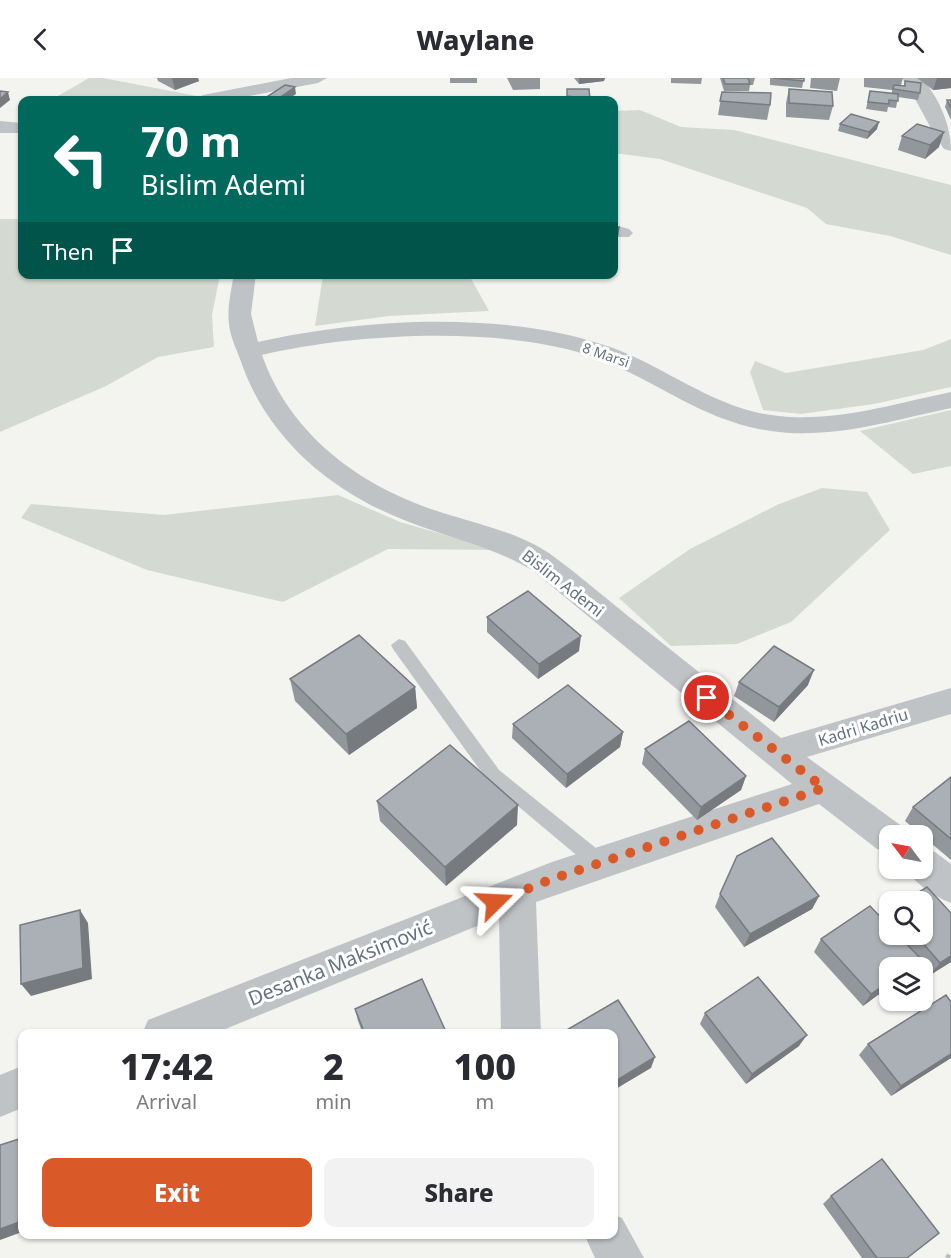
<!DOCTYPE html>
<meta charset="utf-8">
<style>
:root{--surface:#fff;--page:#f2f2f3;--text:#2b2b33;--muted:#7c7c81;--accent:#da5929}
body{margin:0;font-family:"Noto Sans",sans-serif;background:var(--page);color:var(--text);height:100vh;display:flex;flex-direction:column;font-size:22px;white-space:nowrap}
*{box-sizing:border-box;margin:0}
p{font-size:20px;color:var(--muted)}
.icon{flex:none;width:33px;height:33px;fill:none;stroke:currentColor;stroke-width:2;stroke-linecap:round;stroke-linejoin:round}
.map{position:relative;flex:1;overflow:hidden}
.sheet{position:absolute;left:18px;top:951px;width:600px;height:210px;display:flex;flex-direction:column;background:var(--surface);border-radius:12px;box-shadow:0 2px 4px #0004}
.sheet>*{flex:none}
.banner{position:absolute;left:18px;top:18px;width:600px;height:183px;border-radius:12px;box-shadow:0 2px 4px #0004;background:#00695c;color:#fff;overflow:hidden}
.needle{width:39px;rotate:302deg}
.controls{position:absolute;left:879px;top:747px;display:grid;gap:12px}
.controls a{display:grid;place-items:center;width:54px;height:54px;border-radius:12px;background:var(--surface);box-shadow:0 2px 4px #0004;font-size:30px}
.pin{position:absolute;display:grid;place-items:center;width:51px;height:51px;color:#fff;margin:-26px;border:3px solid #fff;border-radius:50%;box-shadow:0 2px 6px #0007}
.me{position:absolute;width:66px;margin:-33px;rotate:69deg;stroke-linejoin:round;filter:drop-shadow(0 0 4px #0008)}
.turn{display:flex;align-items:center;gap:21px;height:126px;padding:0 24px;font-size:27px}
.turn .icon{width:78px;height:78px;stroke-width:2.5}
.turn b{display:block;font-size:42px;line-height:51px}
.then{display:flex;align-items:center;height:57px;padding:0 24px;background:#0003;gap:12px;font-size:22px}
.eta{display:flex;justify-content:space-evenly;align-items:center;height:102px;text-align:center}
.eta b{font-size:36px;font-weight:800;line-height:42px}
.button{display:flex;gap:12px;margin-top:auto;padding:12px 24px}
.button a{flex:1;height:69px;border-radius:12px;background:var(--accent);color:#fff;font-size:24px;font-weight:800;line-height:69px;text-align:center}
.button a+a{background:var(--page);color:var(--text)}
header{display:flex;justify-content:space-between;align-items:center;height:78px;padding:0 24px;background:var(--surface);font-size:27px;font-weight:800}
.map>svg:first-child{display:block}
</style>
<header><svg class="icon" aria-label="back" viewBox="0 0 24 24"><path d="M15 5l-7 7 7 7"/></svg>Waylane<svg class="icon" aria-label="search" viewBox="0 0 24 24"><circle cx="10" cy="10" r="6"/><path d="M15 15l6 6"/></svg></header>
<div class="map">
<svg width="951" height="1180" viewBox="0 0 951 1180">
<rect width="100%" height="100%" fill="#f3f4f0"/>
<g fill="#d4dad1">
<polygon points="89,0 103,0 197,18 176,22 51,22"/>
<polygon points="640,32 681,49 734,52 951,107 951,177 890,158 826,146 807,130 660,81 614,75 614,33"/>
<polygon points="0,141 22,141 22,196 220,197 212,237 214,269 158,279 106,308 0,354"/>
<polygon points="323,197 469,197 489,233 389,238 315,248"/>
<polygon points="951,261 951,309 874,326 801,336 763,332 750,294 755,283 786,295 923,272"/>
<polygon points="951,332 951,388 913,396 860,353"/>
<polygon points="822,410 867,414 890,452 791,544 737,566 671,568 619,520 690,471 779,426"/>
<polygon points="338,417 400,444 497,472 388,471 283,524 147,492 21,440 31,426 164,437"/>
</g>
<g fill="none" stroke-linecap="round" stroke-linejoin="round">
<polyline stroke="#b9bbbd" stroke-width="4.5" stroke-dasharray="4 4" stroke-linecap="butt" points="947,1180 951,1174"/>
<polygon fill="#bfc3c6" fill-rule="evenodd" points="399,561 405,563 499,692 607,779 609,785 607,791 600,793 593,791 487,702 393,571 391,567"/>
<g fill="#bfc3c6" fill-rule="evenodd">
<polygon points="291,0 327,0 318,5 228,22 194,22 203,17"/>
<path d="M902 0H921C939 19 951 47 951 73L944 71C928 48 918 23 902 0Z"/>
<polygon points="0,43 22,45 22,55 0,55"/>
<polygon points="614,147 629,151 633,155 629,159 614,159"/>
<path d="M234 196H256L251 236 258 264C364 240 509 232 613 270 667 290 713 329 771 337 831 346 893 326 951 314V330C894 342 831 362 771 353 701 343 659 303 596 280 505 247 356 255 262 277 291 359 363 410 443 435 481 447 521 455 553 478 579 497 603 518 628 538 679 578 730 619 781 660L951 610V636L807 679 903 749 907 758H890V775L877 771 819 726 536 824 541 956H501L499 839 213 956H142L148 942 552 784 792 706 532 492C491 468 448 460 404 442 330 413 266 359 240 281 236 270 230 258 229 246 227 230 231 213 234 196Z"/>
<path d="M922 769 935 774 951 786V825C936 819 914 806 906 790H922Z"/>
<polygon points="22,988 22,1030 0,1039 0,997"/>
<polygon points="614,1137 622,1140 644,1180 595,1180 584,1156 614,1156"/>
</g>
</g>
<g fill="#92979c">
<polygon points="157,0 198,0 199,3 175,12 158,3"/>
<rect x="450" y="0" width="27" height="5"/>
<polygon points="507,0 540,0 540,11 513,12"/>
<polygon points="574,0 605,0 604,3 579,6"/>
<polygon points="671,0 702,0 701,6 671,5"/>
<polygon points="720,0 755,0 753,7 750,7 749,13 724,13"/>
<polygon points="770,0 804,0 802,10 770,7"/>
<polygon points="811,0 840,0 837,13 810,10"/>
<polygon points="864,0 903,0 901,7 904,8 905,3 920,15 918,22 898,19 896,30 888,29 887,34 866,31 870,13 892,16 892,12 864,9"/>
<polygon points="917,0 951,0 951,10 933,12"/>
<polygon points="567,11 589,11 590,22 567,22"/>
<polygon points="789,11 833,28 829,42 786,39 786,25"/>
<polygon points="722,14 770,27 767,42 718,37"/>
<polygon points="947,22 951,22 951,42 945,29"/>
<polygon points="840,46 877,51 867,61 838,53"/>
<polygon points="902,58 939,69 925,81 898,72"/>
<polygon points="487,539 579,573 538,601 487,554"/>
<polygon points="290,601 415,609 417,630 349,677 295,623"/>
<polygon points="739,604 808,607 774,644 734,618"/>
<polygon points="513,646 623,654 620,669 566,710 512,660"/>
<polygon points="645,671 746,698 741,712 697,742 642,686"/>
<polygon points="951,699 951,782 905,743 913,729"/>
<polygon points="377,723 517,747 446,808 380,743"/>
<polygon points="720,816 819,818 812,831 744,869 715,829"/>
<polygon points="890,834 890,856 922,856 951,835 951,884 930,897 918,883 913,890 890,890 890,908 863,928 814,874 821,861 884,842"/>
<polygon points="951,924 951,980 891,1018 859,977 868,966"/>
<polygon points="355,931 447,956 363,956 358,943"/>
<polygon points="705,935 799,968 746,1006 700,946"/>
<polygon points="831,1118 907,1180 862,1180 823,1126"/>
</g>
<g fill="#777b7f">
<polygon points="172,0 198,0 199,3 175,12"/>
<polygon points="579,0 605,0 604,3 579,6"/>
<polygon points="937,0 951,0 951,10 933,12"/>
<polygon points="295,9 296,16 287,22 276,22"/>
<polygon points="8,14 10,22 0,30 0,21"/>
<polygon points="879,44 877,51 867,61 869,54"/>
<polygon points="944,54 939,69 925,81 930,67"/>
<polygon points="619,149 617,164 614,184 615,171"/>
<polygon points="581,558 579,573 538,601 539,586"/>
<polygon points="814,592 808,607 774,644 779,629"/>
<polygon points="415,609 417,630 349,677 346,656"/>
<polygon points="623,654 620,669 566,710 567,696"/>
<polygon points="746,698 741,712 697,742 701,729"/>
<polygon points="518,727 517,747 446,808 445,789"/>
<polygon points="819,818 812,831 744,869 750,856"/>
<polygon points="80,832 88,845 92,901 31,918 21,906"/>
<polygon points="951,878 951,884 930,897 940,885"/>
<polygon points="920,880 913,890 908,890"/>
<polygon points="890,903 890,908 863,928 871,916"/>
<polygon points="807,957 799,968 746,1006 752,996"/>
<polygon points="951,976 951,980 891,1018 901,1008"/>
<polygon points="655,979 651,990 614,1012 614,1004"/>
<polygon points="22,1143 22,1154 0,1162 0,1151"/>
</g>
<g fill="#aab0b5" stroke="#777b7f" stroke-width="1.5">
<polygon points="723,0 748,0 750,6 725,6"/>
<polygon points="773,0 804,0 804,3"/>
<polygon points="905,3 921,5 920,15 893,11 894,7 905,8"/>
<polygon points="285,7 295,9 276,22 262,22"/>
<polygon points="567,11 589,11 590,21 567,18"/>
<polygon points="789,11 832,14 833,28 789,25"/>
<polygon points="0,13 8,14 0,21"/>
<polygon points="870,13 898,16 898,23 889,22 889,26 868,24"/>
<polygon points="722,14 771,15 770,27 720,23"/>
<polygon points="947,22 951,22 951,30"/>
<polygon points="851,36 879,44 869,54 840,46"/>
<polygon points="917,46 944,54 930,67 902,58"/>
<polygon points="614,149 619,149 615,171 614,171"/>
<polygon points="528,513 581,558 539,586 487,539"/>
<polygon points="359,557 415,609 346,656 290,601"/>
<polygon points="774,568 814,592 779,629 739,604"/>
<polygon points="568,607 623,654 567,696 513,646"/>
<polygon points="689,643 746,698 701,729 645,671"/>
<polygon points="450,667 518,727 445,789 377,723"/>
<polygon points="951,699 951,761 913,729"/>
<polygon points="772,760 819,818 750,856 720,816 737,778"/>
<polygon points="927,809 951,835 951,878 940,885 915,856 922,856 922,824 903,824"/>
<polygon points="870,828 890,849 890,856 897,856 920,880 908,890 890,890 890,903 871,916 821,861"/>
<polygon points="80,832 83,890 21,906 20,847"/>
<polygon points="758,899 807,957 752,996 705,935"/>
<polygon points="422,901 447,956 365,956 355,931"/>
<polygon points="946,917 951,924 951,976 901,1008 868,966"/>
<polygon points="618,922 655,979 614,1004 614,956 567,956 565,953"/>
<polygon points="22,1060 22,1143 0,1151 0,1067"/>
<polygon points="882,1081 939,1155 907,1180 877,1180 831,1118"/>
</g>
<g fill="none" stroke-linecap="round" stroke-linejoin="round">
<polyline stroke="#da5929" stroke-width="10" stroke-dasharray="0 18" points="495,824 552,801 824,710 707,620"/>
</g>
<g text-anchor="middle" stroke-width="6" stroke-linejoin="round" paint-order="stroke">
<g font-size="14" fill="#64727f" stroke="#fff">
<text transform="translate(606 277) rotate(19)" y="5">8 Marsi</text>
</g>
<g font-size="16" fill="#64727f" stroke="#fff">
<text transform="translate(563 505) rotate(38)" y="6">Bislim Ademi</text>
<text transform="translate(863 649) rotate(-17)" y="6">Kadri Kadriu</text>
</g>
<g font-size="20" fill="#64727f" stroke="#fff">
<text transform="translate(340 885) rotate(-22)" y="7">Desanka Maksimović</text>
</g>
</g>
</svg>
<div class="controls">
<a><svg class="needle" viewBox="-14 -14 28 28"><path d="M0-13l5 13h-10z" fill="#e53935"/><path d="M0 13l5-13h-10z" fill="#7c7c81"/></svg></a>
<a><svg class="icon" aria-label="search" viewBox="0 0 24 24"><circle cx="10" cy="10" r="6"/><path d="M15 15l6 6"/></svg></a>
<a><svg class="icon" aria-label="layers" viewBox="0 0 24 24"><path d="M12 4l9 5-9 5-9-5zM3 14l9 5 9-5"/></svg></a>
</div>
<div class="pin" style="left:707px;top:620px;background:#d93025"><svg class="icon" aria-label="arrive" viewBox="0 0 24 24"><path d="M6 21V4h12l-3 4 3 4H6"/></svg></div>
<svg class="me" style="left:495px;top:824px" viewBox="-20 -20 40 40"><path d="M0-17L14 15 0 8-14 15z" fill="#da5929" stroke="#fff" stroke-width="4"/></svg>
<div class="banner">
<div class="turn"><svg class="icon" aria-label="left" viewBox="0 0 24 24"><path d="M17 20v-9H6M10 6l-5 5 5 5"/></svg><div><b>70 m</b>Bislim Ademi</div></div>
<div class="then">Then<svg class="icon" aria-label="arrive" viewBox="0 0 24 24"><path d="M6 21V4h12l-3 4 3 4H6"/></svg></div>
</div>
<section class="sheet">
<div class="eta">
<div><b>17:42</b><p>Arrival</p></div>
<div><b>2</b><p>min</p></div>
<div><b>100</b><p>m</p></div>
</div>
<div class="button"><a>Exit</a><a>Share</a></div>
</section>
</div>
